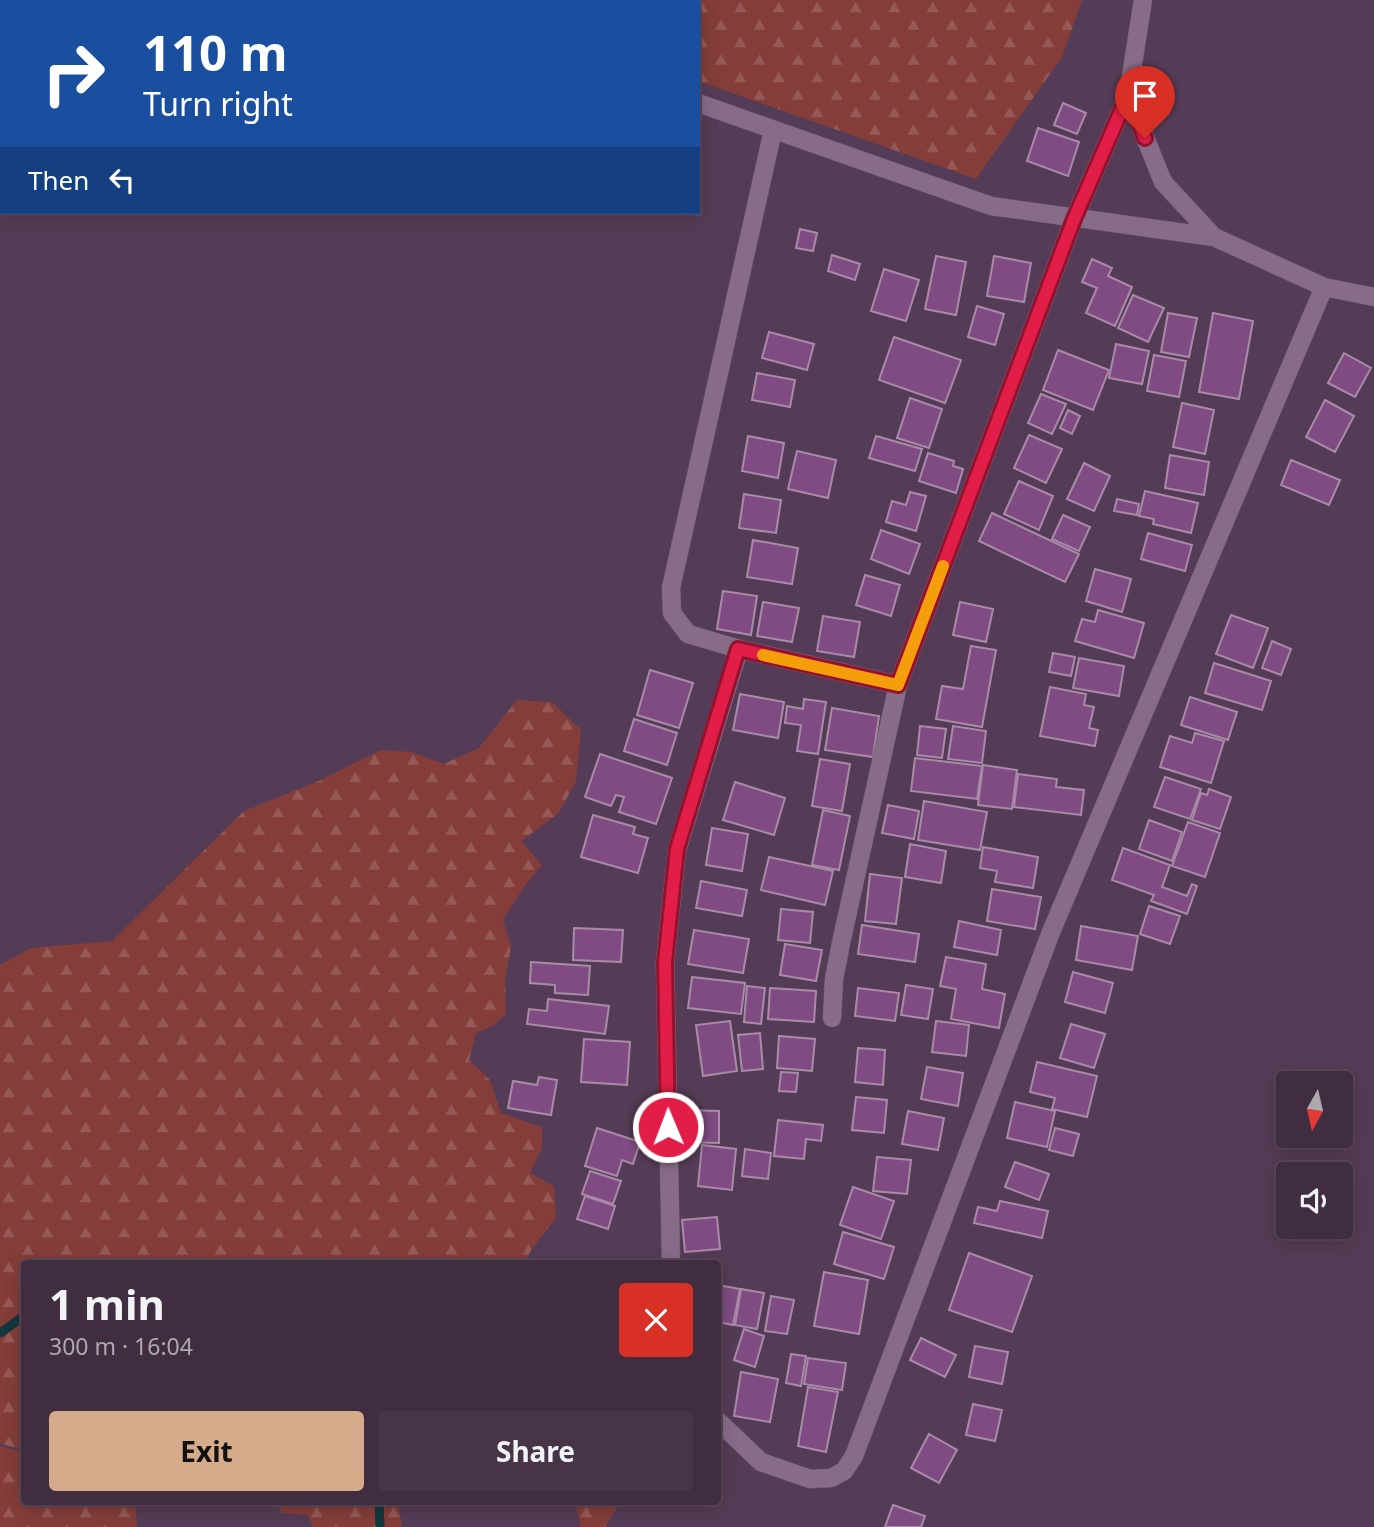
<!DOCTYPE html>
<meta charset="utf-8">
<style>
:root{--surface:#402d40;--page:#473547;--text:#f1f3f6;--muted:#aea8b1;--line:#594959;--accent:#d6ab8b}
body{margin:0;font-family:"Noto Sans",sans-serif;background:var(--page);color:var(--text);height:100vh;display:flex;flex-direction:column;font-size:26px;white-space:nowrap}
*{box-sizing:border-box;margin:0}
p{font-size:23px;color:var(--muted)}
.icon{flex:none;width:38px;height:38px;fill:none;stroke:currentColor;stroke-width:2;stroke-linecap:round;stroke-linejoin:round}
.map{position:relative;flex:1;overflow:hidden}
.drawer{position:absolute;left:21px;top:1260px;width:700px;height:245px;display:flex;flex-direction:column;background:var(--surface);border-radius:7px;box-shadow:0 4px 18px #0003,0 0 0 2px var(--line)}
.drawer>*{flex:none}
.guide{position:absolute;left:0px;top:0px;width:700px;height:214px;box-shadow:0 4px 18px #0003,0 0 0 2px var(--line);background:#1a4fa0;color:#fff;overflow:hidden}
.needle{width:46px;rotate:188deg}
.fabs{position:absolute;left:1276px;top:1071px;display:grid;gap:14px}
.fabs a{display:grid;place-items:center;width:77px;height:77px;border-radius:7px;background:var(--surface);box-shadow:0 4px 18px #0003,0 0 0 2px var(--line);font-size:35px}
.pin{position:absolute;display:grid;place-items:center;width:60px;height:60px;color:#fff;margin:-72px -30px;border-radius:50% 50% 50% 0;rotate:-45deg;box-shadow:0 0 7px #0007}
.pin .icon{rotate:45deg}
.me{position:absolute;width:77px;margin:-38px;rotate:359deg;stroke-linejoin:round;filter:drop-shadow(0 0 5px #0008)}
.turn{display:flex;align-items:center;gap:24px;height:147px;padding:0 28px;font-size:32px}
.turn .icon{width:91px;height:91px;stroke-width:2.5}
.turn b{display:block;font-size:49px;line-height:60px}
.then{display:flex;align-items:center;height:66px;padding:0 28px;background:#0003;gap:14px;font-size:26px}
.round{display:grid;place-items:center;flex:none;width:74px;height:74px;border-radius:7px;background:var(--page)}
.head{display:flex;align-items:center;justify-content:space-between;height:119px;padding:0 28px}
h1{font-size:42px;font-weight:700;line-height:52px}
.primary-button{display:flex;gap:14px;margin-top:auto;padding:14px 28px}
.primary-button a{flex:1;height:80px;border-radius:7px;background:var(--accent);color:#111;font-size:28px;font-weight:700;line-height:80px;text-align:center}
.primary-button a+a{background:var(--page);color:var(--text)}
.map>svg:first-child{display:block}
</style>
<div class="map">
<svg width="1374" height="1527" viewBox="0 0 1374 1527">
<defs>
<pattern id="forest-firs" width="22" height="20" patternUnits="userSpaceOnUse" patternTransform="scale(1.75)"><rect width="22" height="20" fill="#843d39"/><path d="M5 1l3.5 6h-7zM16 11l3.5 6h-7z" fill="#965956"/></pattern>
</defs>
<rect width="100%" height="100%" fill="#553c56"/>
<g fill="url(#forest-firs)">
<polygon points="471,0 1082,0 1062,57 976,179 698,81 698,2"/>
<polygon points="517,700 552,702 581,730 576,781 558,814 521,841 542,865 523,888 503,920 511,946 505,980 506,1014 494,1025 476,1033 469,1060 490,1080 501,1113 542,1127 542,1148 530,1173 554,1186 556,1218 532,1248 525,1263 24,1264 24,1451 0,1443 0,965 31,948 112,941 244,811 321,780 381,750 411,752 444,764 479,748"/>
<polygon points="0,1446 24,1453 24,1502 135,1502 137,1527 0,1527"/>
<polygon points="276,1502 398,1502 402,1527 313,1527 308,1515 282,1513"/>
<polygon points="575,1502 620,1502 605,1527 581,1527"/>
</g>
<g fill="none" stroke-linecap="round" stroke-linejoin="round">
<g stroke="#12373c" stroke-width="9">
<polyline points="0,1333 24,1316"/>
<polyline points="379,1502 380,1527"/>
</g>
</g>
<g fill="#804b83" stroke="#a78ba7" stroke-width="2">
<polygon points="1063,103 1086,113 1077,134 1054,125"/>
<polygon points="1038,128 1079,142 1068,176 1027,161"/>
<polygon points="800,229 817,233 813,251 796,248"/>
<polygon points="832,255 860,264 855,280 828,271"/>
<polygon points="936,256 966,262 956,315 925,309"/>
<polygon points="994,256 1031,263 1024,302 987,296"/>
<polygon points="1092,259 1112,268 1108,276 1132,287 1115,326 1086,313 1097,288 1082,282"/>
<polygon points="884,269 919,280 906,321 871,311"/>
<polygon points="1133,295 1164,308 1148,342 1118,328"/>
<polygon points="977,306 1004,314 995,345 968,337"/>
<polygon points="1168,313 1197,318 1189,357 1161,352"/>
<polygon points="1213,313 1253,321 1239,399 1199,392"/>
<polygon points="769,332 814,344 807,370 762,358"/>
<polygon points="894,337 961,360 945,403 879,380"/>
<polygon points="1116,344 1149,351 1142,384 1109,378"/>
<polygon points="1058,350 1109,370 1093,410 1043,390"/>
<polygon points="1344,353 1371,368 1355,397 1328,383"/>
<polygon points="1154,355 1186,361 1179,397 1147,391"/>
<polygon points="757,373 795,380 790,407 752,400"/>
<polygon points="1041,394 1066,404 1052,434 1028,423"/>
<polygon points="910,398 942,409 929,448 897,438"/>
<polygon points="1325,400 1354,416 1335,452 1306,437"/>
<polygon points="1182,403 1214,410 1205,454 1173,447"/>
<polygon points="1068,410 1080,416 1072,434 1060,428"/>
<polygon points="1029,435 1062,449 1046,483 1014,468"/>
<polygon points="748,436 784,443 778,478 742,471"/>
<polygon points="876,436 922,449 915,471 869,458"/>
<polygon points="797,451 836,460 828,498 788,489"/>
<polygon points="928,453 954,461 953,466 963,469 956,493 919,481"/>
<polygon points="1170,455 1209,462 1204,495 1165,488"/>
<polygon points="1291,460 1340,480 1329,505 1281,485"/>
<polygon points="1084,463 1110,476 1094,511 1067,499"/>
<polygon points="1019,481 1053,496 1039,530 1004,514"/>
<polygon points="1145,491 1198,503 1191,533 1153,524 1154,519 1139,516"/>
<polygon points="910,492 926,496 916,531 886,522 892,501 906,505"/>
<polygon points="744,494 781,500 776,533 739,528"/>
<polygon points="1117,499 1139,504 1137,515 1114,511"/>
<polygon points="992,513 1079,554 1065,582 979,541"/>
<polygon points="1063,515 1090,527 1079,551 1052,539"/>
<polygon points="881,530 920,544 909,574 871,559"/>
<polygon points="1148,533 1192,545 1185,571 1141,559"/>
<polygon points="753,540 798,548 792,584 747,577"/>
<polygon points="1095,569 1131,579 1122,612 1086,601"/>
<polygon points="865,575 900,585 891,616 856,605"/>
<polygon points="723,591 757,596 751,635 717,629"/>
<polygon points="763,602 799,608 792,642 757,636"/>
<polygon points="960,602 993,609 986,642 953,635"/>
<polygon points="1098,610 1144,623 1134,658 1075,641 1082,619 1095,622"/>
<polygon points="1231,615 1268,628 1253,668 1216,654"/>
<polygon points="823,616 860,622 854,657 817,651"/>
<polygon points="1272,641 1291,649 1281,675 1262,668"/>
<polygon points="971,646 996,650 982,727 936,719 942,686 963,689"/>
<polygon points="1053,653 1075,657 1071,676 1049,672"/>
<polygon points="1079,658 1124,666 1119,696 1073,688"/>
<polygon points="1214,663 1271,681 1262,710 1205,693"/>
<polygon points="650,670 693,683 679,728 637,715"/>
<polygon points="1050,687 1086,694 1084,705 1094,707 1089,728 1098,730 1095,746 1040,736"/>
<polygon points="740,694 784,702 778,738 733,730"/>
<polygon points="1190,697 1237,712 1228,740 1181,725"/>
<polygon points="804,699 826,702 818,754 797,751 801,725 785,723 787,706 803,709"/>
<polygon points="832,708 879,716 873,757 825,750"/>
<polygon points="634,719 677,733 667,765 624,751"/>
<polygon points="920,726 946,729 942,758 917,755"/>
<polygon points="953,726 986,731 982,763 948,759"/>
<polygon points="1195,733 1224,741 1211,783 1160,767 1170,736 1192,743"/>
<polygon points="600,754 672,778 656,824 619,812 624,797 616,795 611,806 585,797"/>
<polygon points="915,758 982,766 977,799 911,791"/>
<polygon points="820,759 850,764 842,811 812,806"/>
<polygon points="983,765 1017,770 1012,809 978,805"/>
<polygon points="1018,774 1057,779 1056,787 1084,790 1081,815 1014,807"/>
<polygon points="1165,777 1201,789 1190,819 1154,807"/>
<polygon points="735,782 785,798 774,835 723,820"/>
<polygon points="1209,789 1231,797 1220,829 1192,820 1201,793 1207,795"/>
<polygon points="924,801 987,812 980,850 918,840"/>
<polygon points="888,805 919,811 914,839 882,833"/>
<polygon points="823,810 850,816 839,870 812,865"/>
<polygon points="593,815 635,827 633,834 648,838 638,873 581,857"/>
<polygon points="1149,820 1182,832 1172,861 1139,849"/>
<polygon points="1188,822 1220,833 1205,877 1172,866"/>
<polygon points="712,828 748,834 742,871 706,865"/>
<polygon points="910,844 946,851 941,883 905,877"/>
<polygon points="983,847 1038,857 1033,888 995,882 997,871 980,868"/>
<polygon points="1123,848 1170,865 1162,887 1187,896 1192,884 1197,886 1187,914 1151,901 1154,895 1112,880"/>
<polygon points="769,857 833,871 825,905 761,890"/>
<polygon points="870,874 902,878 896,924 865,921"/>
<polygon points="701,881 747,890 742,916 696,908"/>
<polygon points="992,889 1041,897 1035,929 987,921"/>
<polygon points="1149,906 1180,916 1170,944 1140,934"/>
<polygon points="781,909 813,912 810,943 778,940"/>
<polygon points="959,921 1001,930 997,955 954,947"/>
<polygon points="862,925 919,934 915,962 858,954"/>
<polygon points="1081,926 1138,936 1132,970 1076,960"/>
<polygon points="574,928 623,930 621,962 573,960"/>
<polygon points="694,930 749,939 743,973 688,964"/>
<polygon points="785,944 822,950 816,981 780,975"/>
<polygon points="946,957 986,964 982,989 1005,994 999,1028 951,1019 956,989 940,986"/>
<polygon points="531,962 590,966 588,995 555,993 555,985 530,983"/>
<polygon points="1073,972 1113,983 1105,1013 1065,1002"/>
<polygon points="692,977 745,983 741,1014 688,1008"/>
<polygon points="906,985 933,989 928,1019 901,1015"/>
<polygon points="747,986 765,988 761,1024 744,1022"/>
<polygon points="770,988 816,991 814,1022 768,1019"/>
<polygon points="858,988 899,993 895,1021 855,1016"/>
<polygon points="548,999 609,1006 605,1034 527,1024 529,1009 547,1011"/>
<polygon points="730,1021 737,1071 703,1076 696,1025"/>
<polygon points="936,1021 969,1025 966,1056 932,1052"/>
<polygon points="1071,1024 1105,1034 1094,1068 1060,1058"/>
<polygon points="760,1033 763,1069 742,1071 738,1035"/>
<polygon points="779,1036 815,1039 812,1071 777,1068"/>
<polygon points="584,1039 630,1042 627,1085 581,1082"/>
<polygon points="858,1048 885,1050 883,1085 855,1082"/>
<polygon points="1037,1062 1097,1076 1087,1117 1052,1109 1055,1098 1030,1092"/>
<polygon points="927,1067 963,1073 958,1106 921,1099"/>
<polygon points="781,1072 798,1073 796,1092 779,1091"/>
<polygon points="539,1077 557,1080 551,1115 508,1108 513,1081 537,1085"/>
<polygon points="856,1097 887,1100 884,1133 852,1130"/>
<polygon points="1015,1102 1055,1111 1047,1147 1007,1138"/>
<polygon points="685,1110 719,1111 719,1143 684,1142"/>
<polygon points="908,1111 944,1118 938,1150 902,1144"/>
<polygon points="778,1120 823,1125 821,1141 806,1139 804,1159 774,1156"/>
<polygon points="597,1128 640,1142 633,1164 622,1160 617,1176 585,1166"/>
<polygon points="1055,1128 1079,1134 1073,1156 1049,1150"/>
<polygon points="702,1145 736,1149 732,1190 698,1186"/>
<polygon points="745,1149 771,1153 768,1179 742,1176"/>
<polygon points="877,1157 911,1160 907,1194 873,1191"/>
<polygon points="1015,1162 1049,1174 1039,1200 1005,1187"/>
<polygon points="590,1171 621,1181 613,1204 582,1194"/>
<polygon points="853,1187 894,1201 881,1239 840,1225"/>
<polygon points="585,1196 615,1206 608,1229 577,1219"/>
<polygon points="1000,1201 1048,1211 1042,1238 974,1223 978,1207 997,1211"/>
<polygon points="717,1217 720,1249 685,1252 682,1220"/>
<polygon points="843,1232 894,1247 884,1279 834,1264"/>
<polygon points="969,1253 1032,1276 1012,1332 949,1310"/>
<polygon points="824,1272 868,1280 859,1334 814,1326"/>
<polygon points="718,1285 740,1289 733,1325 718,1322"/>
<polygon points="741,1289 764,1293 757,1329 735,1325"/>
<polygon points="771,1296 794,1300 787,1334 765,1331"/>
<polygon points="744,1329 764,1336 755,1367 734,1360"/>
<polygon points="921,1338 956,1355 945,1377 910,1360"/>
<polygon points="975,1346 1008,1352 1002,1384 969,1377"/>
<polygon points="791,1354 806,1356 801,1386 786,1383"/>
<polygon points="808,1358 846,1363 842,1390 804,1384"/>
<polygon points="741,1372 778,1379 770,1422 734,1416"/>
<polygon points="808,1387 838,1392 826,1452 798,1446"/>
<polygon points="973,1404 1002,1410 995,1441 966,1435"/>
<polygon points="929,1434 957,1450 939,1483 911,1468"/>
<polygon points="893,1505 925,1516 921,1527 885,1527"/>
</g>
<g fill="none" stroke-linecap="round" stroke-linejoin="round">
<g stroke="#705b71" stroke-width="19">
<g id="minor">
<polyline points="406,0 411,2"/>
<polyline points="1128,95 1163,182 1214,237"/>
<polyline points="698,103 991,206 1214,237 1324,287 1374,297"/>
<polyline points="773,130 671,588 672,613 688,634 739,649 898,685"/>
<polyline points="832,1018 834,979 841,943 898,685 1074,219 1128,95 1143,0"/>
<polyline points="671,1264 665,962 677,850 739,649"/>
<polyline points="718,1421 761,1462 810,1479 831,1478 844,1471 854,1456 1051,932 1324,287"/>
</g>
</g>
<use href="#minor" stroke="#876c88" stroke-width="18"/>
</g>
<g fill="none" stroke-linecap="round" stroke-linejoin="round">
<g stroke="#92132f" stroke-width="18">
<polyline id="route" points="668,1127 665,962 677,849 738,649 898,685 1074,219 1128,95 1145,138"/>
</g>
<use href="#route" stroke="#e11d48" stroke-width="12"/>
<polyline stroke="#f59e0b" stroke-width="12" points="763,655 898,685 943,566"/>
</g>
</svg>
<div class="fabs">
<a><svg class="needle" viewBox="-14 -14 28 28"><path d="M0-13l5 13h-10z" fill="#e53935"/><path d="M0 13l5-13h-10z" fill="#aea8b1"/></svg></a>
<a><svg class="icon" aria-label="sound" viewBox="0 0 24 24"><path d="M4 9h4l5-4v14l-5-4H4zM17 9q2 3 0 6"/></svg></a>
</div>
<div class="pin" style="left:1145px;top:138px;background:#d93025"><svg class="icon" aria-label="arrive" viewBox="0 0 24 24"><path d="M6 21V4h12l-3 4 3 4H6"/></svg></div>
<svg class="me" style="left:668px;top:1127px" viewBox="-20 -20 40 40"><circle r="17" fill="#e11d48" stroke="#fff" stroke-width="3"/><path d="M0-11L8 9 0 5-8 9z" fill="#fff"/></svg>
<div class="guide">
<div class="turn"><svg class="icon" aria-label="right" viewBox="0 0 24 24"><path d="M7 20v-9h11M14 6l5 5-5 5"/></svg><div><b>110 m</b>Turn right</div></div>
<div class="then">Then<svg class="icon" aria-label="left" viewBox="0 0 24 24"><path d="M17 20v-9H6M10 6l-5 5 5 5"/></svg></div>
</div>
<section class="drawer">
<div class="head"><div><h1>1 min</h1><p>300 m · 16:04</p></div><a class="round" style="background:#d93025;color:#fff"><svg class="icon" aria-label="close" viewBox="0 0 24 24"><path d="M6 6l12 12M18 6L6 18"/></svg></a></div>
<div class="primary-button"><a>Exit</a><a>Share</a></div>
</section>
</div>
